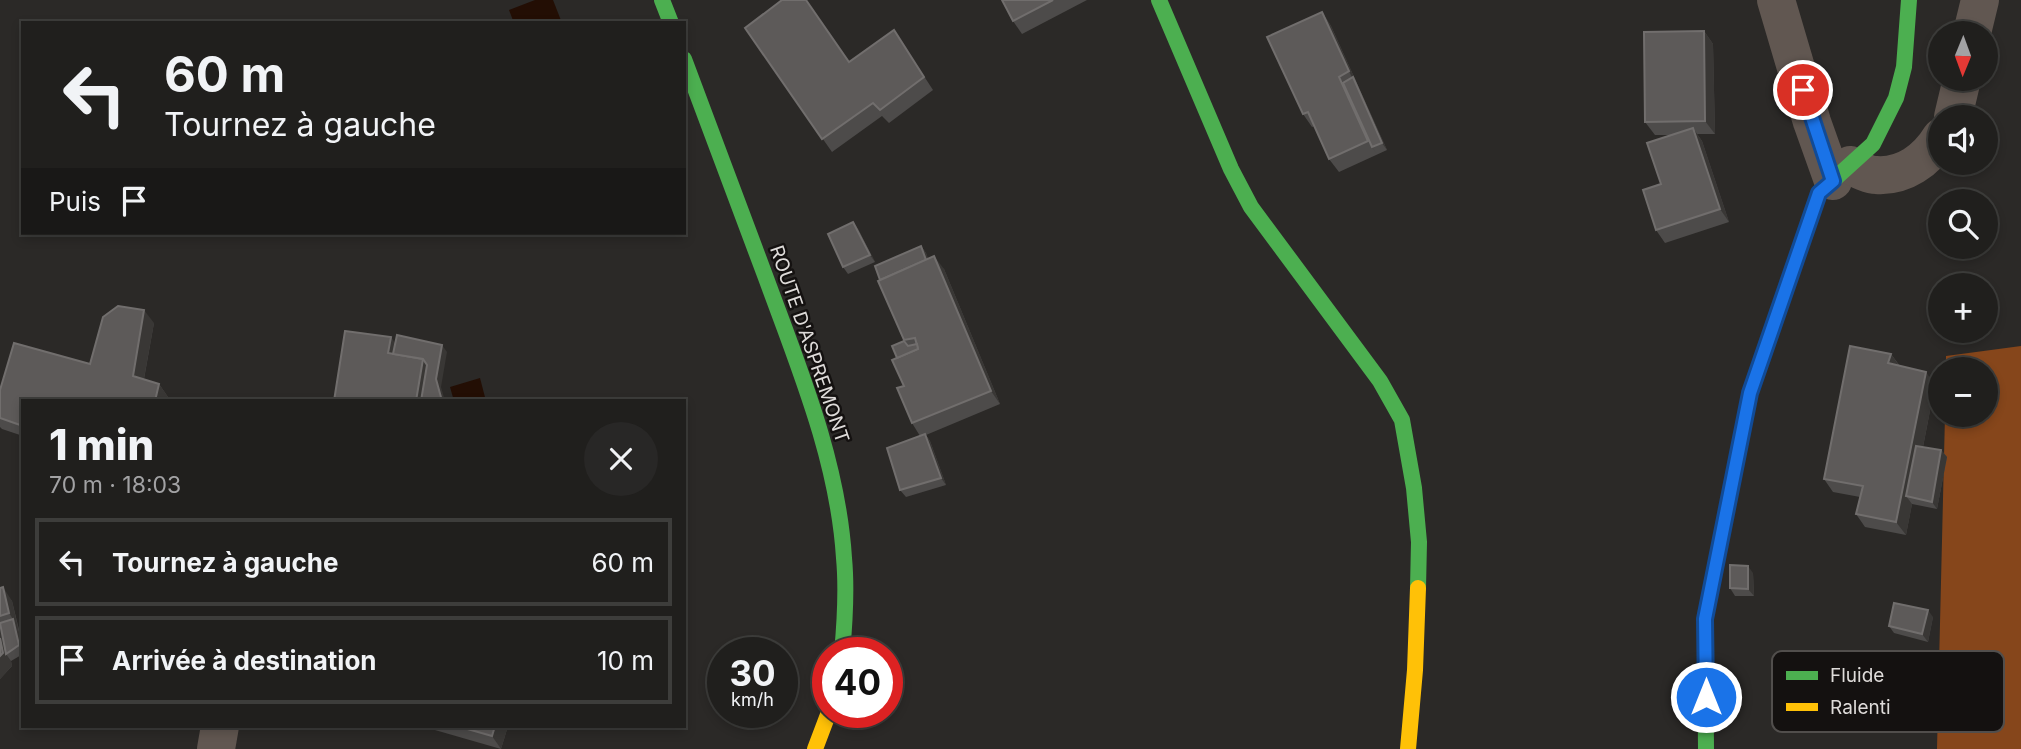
<!DOCTYPE html>
<html lang="fr">
<meta charset="utf-8">
<style>
:root{--surface:#201f1d;--page:#282726;--text:#f1f3f6;--muted:#a2a2a4;--line:#3d3d3b}
body{margin:0;font-family:Inter,sans-serif;background:var(--page);color:var(--text);height:100vh;display:flex;flex-direction:column;font-size:26px;white-space:nowrap}
*{box-sizing:border-box;margin:0}
p{font-size:23px;color:var(--muted)}
.icon{flex:none;width:38px;height:38px;fill:none;stroke:currentColor;stroke-width:2;stroke-linecap:round;stroke-linejoin:round}
.map{position:relative;flex:1;overflow:hidden}
.drawer{position:absolute;left:21px;top:399px;width:665px;height:329px;display:flex;flex-direction:column;background:var(--surface);border-radius:0px;box-shadow:0 4px 10px #0003,0 0 0 2px var(--line)}
.drawer>*{flex:none}
.top-card{position:absolute;left:21px;top:21px;width:665px;height:214px;border-radius:0px;box-shadow:0 4px 10px #0003,0 0 0 2px var(--line);background:#201f1d;color:var(--text);overflow:hidden}
.needle{width:46px;rotate:181deg}
.fabs{position:absolute;left:1928px;top:21px;display:grid;gap:14px}
.fabs a{display:grid;place-items:center;width:70px;height:70px;border-radius:50%;background:var(--surface);box-shadow:0 4px 10px #0003,0 0 0 2px var(--line);font-size:35px}
.speed{position:absolute;left:707px;top:637px;display:flex;gap:14px;font-size:35px;font-weight:700;text-align:center}
.speed>*{display:grid;place-content:center;width:91px;height:91px;border-radius:50%;background:var(--surface);box-shadow:0 4px 10px #0003,0 0 0 2px var(--line);line-height:1}
.speed small{font-size:18px;font-weight:400}
.speed .limit{border:10px solid #d22;background:#fff;color:#111}
.pin{position:absolute;display:grid;place-items:center;width:60px;height:60px;color:#fff;margin:-30px;border:4px solid #fff;border-radius:50%;box-shadow:0 2px 7px #0007}
.me{position:absolute;width:77px;margin:-38px;rotate:0deg;stroke-linejoin:round;filter:drop-shadow(0 0 5px #0008)}
.turn{display:flex;align-items:center;gap:24px;height:147px;padding:0 28px;font-size:32px}
.turn .icon{width:91px;height:91px;stroke-width:2.5}
.turn b{display:block;font-size:49px;line-height:60px}
.then{display:flex;align-items:center;height:66px;padding:0 28px;background:#0003;gap:14px;font-size:26px}
.round{display:grid;place-items:center;flex:none;width:74px;height:74px;border-radius:37px;background:var(--page)}
.overview{display:flex;align-items:center;justify-content:space-between;height:119px;padding:0 28px}
h1{font-size:42px;font-weight:800;line-height:52px}
ul{padding:0;list-style:none}
li{display:flex;align-items:center;gap:21px;height:88px;margin:0 14px 10px;padding:0 14px;border:4px solid var(--line);border-radius:0px}
li div{flex:1}
li b{display:block;font-size:26px}
li em{font-style:normal}
.map>svg:first-child{display:block}
</style>
<div class="map">
<svg width="2021" height="749" viewBox="0 0 2021 749">
<rect width="100%" height="100%" fill="#2b2927"/>
<polygon fill="#86461b" points="2021,346 2021,749 1937,749 1945,415 1986,415 1986,369 1946,369 1946,356"/>
<g fill="#230e04">
<polygon points="535,0 553,0 562,23 514,23 509,10"/>
<polygon points="480,378 486,401 454,401 450,387"/>
</g>
<g fill="none" stroke-linecap="round" stroke-linejoin="round">
<g stroke="#615751" stroke-width="38">
<polyline points="1776,0 1812,122 1833,181"/>
<polyline points="1972,33 1980,0"/>
<polyline points="1953,117 1962,79"/>
<path d="M1850 165C1858 169 1868 175 1876 175 1904 177 1927 160 1941 137"/>
<polyline points="216,749 220,726"/>
</g>
<g stroke="#4caf50" stroke-width="16">
<polyline points="662,0 671,23"/>
<polyline points="1159,0 1231,169 1251,207 1380,381 1402,420 1414,488 1419,542 1418,588"/>
<path d="M684 59C711 132 739 205 766 278 799 368 838 461 844 558 847 590 845 621 842 653"/>
<polyline points="1706,749 1705,619 1750,393 1819,193 1873,144 1896,98 1904,67 1909,0"/>
</g>
<g stroke="#ffc107" stroke-width="16">
<polyline points="815,749 829,712"/>
<polyline points="1408,749 1415,670 1418,588"/>
</g>
</g>
<g fill="#4d4b4a">
<polygon points="1002,0 1087,0 1022,34 1013,21"/>
<polygon points="1322,12 1331,26 1387,150 1339,172 1329,159 1315,126 1312,127 1303,114"/>
<polygon points="745,28 849,62 894,30 933,90 889,123 882,116 832,152"/>
<polygon points="1704,31 1713,44 1715,134 1697,134 1702,141 1729,222 1665,243 1656,230 1661,184 1674,135 1655,135 1645,122"/>
<polygon points="853,222 858,229 875,262 848,274 843,267"/>
<polygon points="921,246 926,253 928,259 944,269 1000,404 926,435 930,441 946,485 906,497 900,490 920,436 912,423 897,358 904,341"/>
<polygon points="154,323 144,379 159,384 168,397 167,401 23,401 23,436 2,429 0,427 0,390 90,364"/>
<polygon points="1891,354 1900,366 1935,385 1923,447 1941,450 1947,457 1937,509 1912,504 1906,535 1865,527 1856,514 1860,497 1833,492 1824,479"/>
<polygon points="1753,573 1754,596 1735,596 1730,588"/>
<polygon points="0,587 12,601 23,646 23,654 11,661 12,666 0,679"/>
<polygon points="1933,617 1928,642 1894,633 1889,626"/>
<polygon points="421,726 508,726 501,749"/>
</g>
<g fill="#393735">
<polygon points="1322,12 1331,26 1387,150 1382,143"/>
<polygon points="1704,31 1713,44 1715,134 1705,121"/>
<polygon points="1339,77 1348,90 1372,147 1377,154 1368,141"/>
<polygon points="1693,128 1702,141 1729,222 1720,209"/>
<polygon points="853,222 858,229 875,262 870,255"/>
<polygon points="921,246 926,253 934,274 929,266"/>
<polygon points="934,256 944,269 1000,404 991,391"/>
<polygon points="144,310 154,323 142,389 133,376"/>
<polygon points="391,337 400,350 398,360 388,353"/>
<polygon points="442,345 447,352 441,387 445,401 442,401 436,379"/>
<polygon points="1891,354 1900,367 1888,363"/>
<polygon points="423,359 432,372 427,401 416,401"/>
<polygon points="1926,372 1935,385 1913,498 1906,496 1912,504 1906,535 1896,522"/>
<polygon points="159,384 168,397 167,401 155,401"/>
<polygon points="925,434 930,441 946,485 941,478"/>
<polygon points="1941,450 1947,457 1937,509 1932,502"/>
<polygon points="1748,566 1753,573 1754,596 1748,589"/>
<polygon points="3,587 12,601 23,650 19,645 13,619 9,613"/>
<polygon points="1928,610 1933,617 1928,642 1922,634"/>
<polygon points="0,623 6,631 6,654 11,661 12,666 0,679"/>
<polygon points="495,726 508,726 501,749 492,736"/>
</g>
<g fill="#5d5a59" stroke="#716e6d" stroke-width="2">
<polygon points="782,0 806,0 849,62 894,30 924,77 880,110 873,103 822,139 745,28"/>
<polygon points="1002,0 1053,0 1013,21"/>
<polygon points="1322,12 1349,71 1339,77 1368,141 1329,159 1308,112 1303,114 1267,37"/>
<polygon points="1704,31 1705,121 1645,122 1644,32"/>
<polygon points="1353,77 1382,143 1372,147 1343,83"/>
<polygon points="1693,128 1720,209 1656,230 1643,190 1661,184 1647,143"/>
<polygon points="853,222 870,255 843,267 828,234"/>
<polygon points="921,246 926,260 880,280 875,266"/>
<polygon points="934,256 991,391 912,423 897,388 904,386 892,360 918,349 915,338 904,340 878,281"/>
<polygon points="118,306 144,310 133,376 159,384 155,401 23,401 23,426 0,418 0,390 14,343 90,364 103,317"/>
<polygon points="345,331 391,337 388,353 423,359 416,401 334,401"/>
<polygon points="397,335 442,345 436,379 442,401 421,401 427,365 423,359 393,354"/>
<polygon points="904,341 908,346 917,344 918,349 897,358 892,346"/>
<polygon points="1850,346 1891,354 1888,363 1926,372 1896,522 1856,514 1863,486 1824,479"/>
<polygon points="925,434 941,478 900,490 887,448"/>
<polygon points="1916,446 1941,450 1932,502 1906,496"/>
<polygon points="1730,565 1748,566 1748,589 1730,588"/>
<polygon points="3,587 9,613 0,616 0,588"/>
<polygon points="1894,603 1928,610 1922,634 1889,626"/>
<polygon points="13,619 19,645 6,654 0,623"/>
<polygon points="0,638 3,653 0,656"/>
<polygon points="457,726 495,726 492,736"/>
</g>
<g fill="none" stroke-linecap="round" stroke-linejoin="round">
<g stroke="#114b97" stroke-width="18">
<polyline id="route" points="1706,697 1705,619 1750,393 1819,193 1833,181 1803,90"/>
</g>
<use href="#route" stroke="#1a73e8" stroke-width="12"/>
</g>
<g text-anchor="middle" stroke-width="5" stroke-linejoin="round" paint-order="stroke">
<g font-size="19" fill="#dedbd9" stroke="#141110">
<text transform="translate(810 344) rotate(71)" y="7">ROUTE D'ASPREMONT</text>
</g>
</g>
<rect x="1772" y="651" width="232" height="81" rx="10" fill="#141110" stroke="#514e4c" stroke-width="2"/>
<rect x="1786" y="671" width="32" height="9" fill="#4caf50"/>
<rect x="1786" y="703" width="32" height="8" fill="#ffc107"/>
<g font-size="19" fill="#dedbd9">
<text x="1830" y="682">Fluide</text>
<text x="1830" y="714">Ralenti</text>
</g>
</svg>
<div class="fabs">
<a><svg class="needle" viewBox="-14 -14 28 28"><path d="M0-13l5 13h-10z" fill="#e53935"/><path d="M0 13l5-13h-10z" fill="#a2a2a4"/></svg></a>
<a><svg class="icon" aria-label="sound" viewBox="0 0 24 24"><path d="M4 9h4l5-4v14l-5-4H4zM17 9q2 3 0 6"/></svg></a>
<a><svg class="icon" aria-label="search" viewBox="0 0 24 24"><circle cx="10" cy="10" r="6"/><path d="M15 15l6 6"/></svg></a>
<a>+</a>
<a>−</a>
</div>
<div class="speed"><div>30<small>km/h</small></div><div class="limit">40</div></div>
<div class="pin" style="left:1803px;top:90px;background:#d93025"><svg class="icon" aria-label="arrive" viewBox="0 0 24 24"><path d="M6 21V4h12l-3 4 3 4H6"/></svg></div>
<svg class="me" style="left:1706px;top:697px" viewBox="-20 -20 40 40"><circle r="17" fill="#1a73e8" stroke="#fff" stroke-width="3"/><path d="M0-11L8 9 0 5-8 9z" fill="#fff"/></svg>
<div class="top-card">
<div class="turn"><svg class="icon" aria-label="left" viewBox="0 0 24 24"><path d="M17 20v-9H6M10 6l-5 5 5 5"/></svg><div><b>60 m</b>Tournez à gauche</div></div>
<div class="then">Puis<svg class="icon" aria-label="arrive" viewBox="0 0 24 24"><path d="M6 21V4h12l-3 4 3 4H6"/></svg></div>
</div>
<section class="drawer">
<div class="overview"><div><h1>1 min</h1><p>70 m · 18:03</p></div><a class="round"><svg class="icon" aria-label="close" viewBox="0 0 24 24"><path d="M6 6l12 12M18 6L6 18"/></svg></a></div>
<ul>
<li><svg class="icon" aria-label="left" viewBox="0 0 24 24"><path d="M17 20v-9H6M10 6l-5 5 5 5"/></svg><div><b>Tournez à gauche</b></div><em>60 m</em></li>
<li><svg class="icon" aria-label="arrive" viewBox="0 0 24 24"><path d="M6 21V4h12l-3 4 3 4H6"/></svg><div><b>Arrivée à destination</b></div><em>10 m</em></li>
</ul>
</section>
</div>
